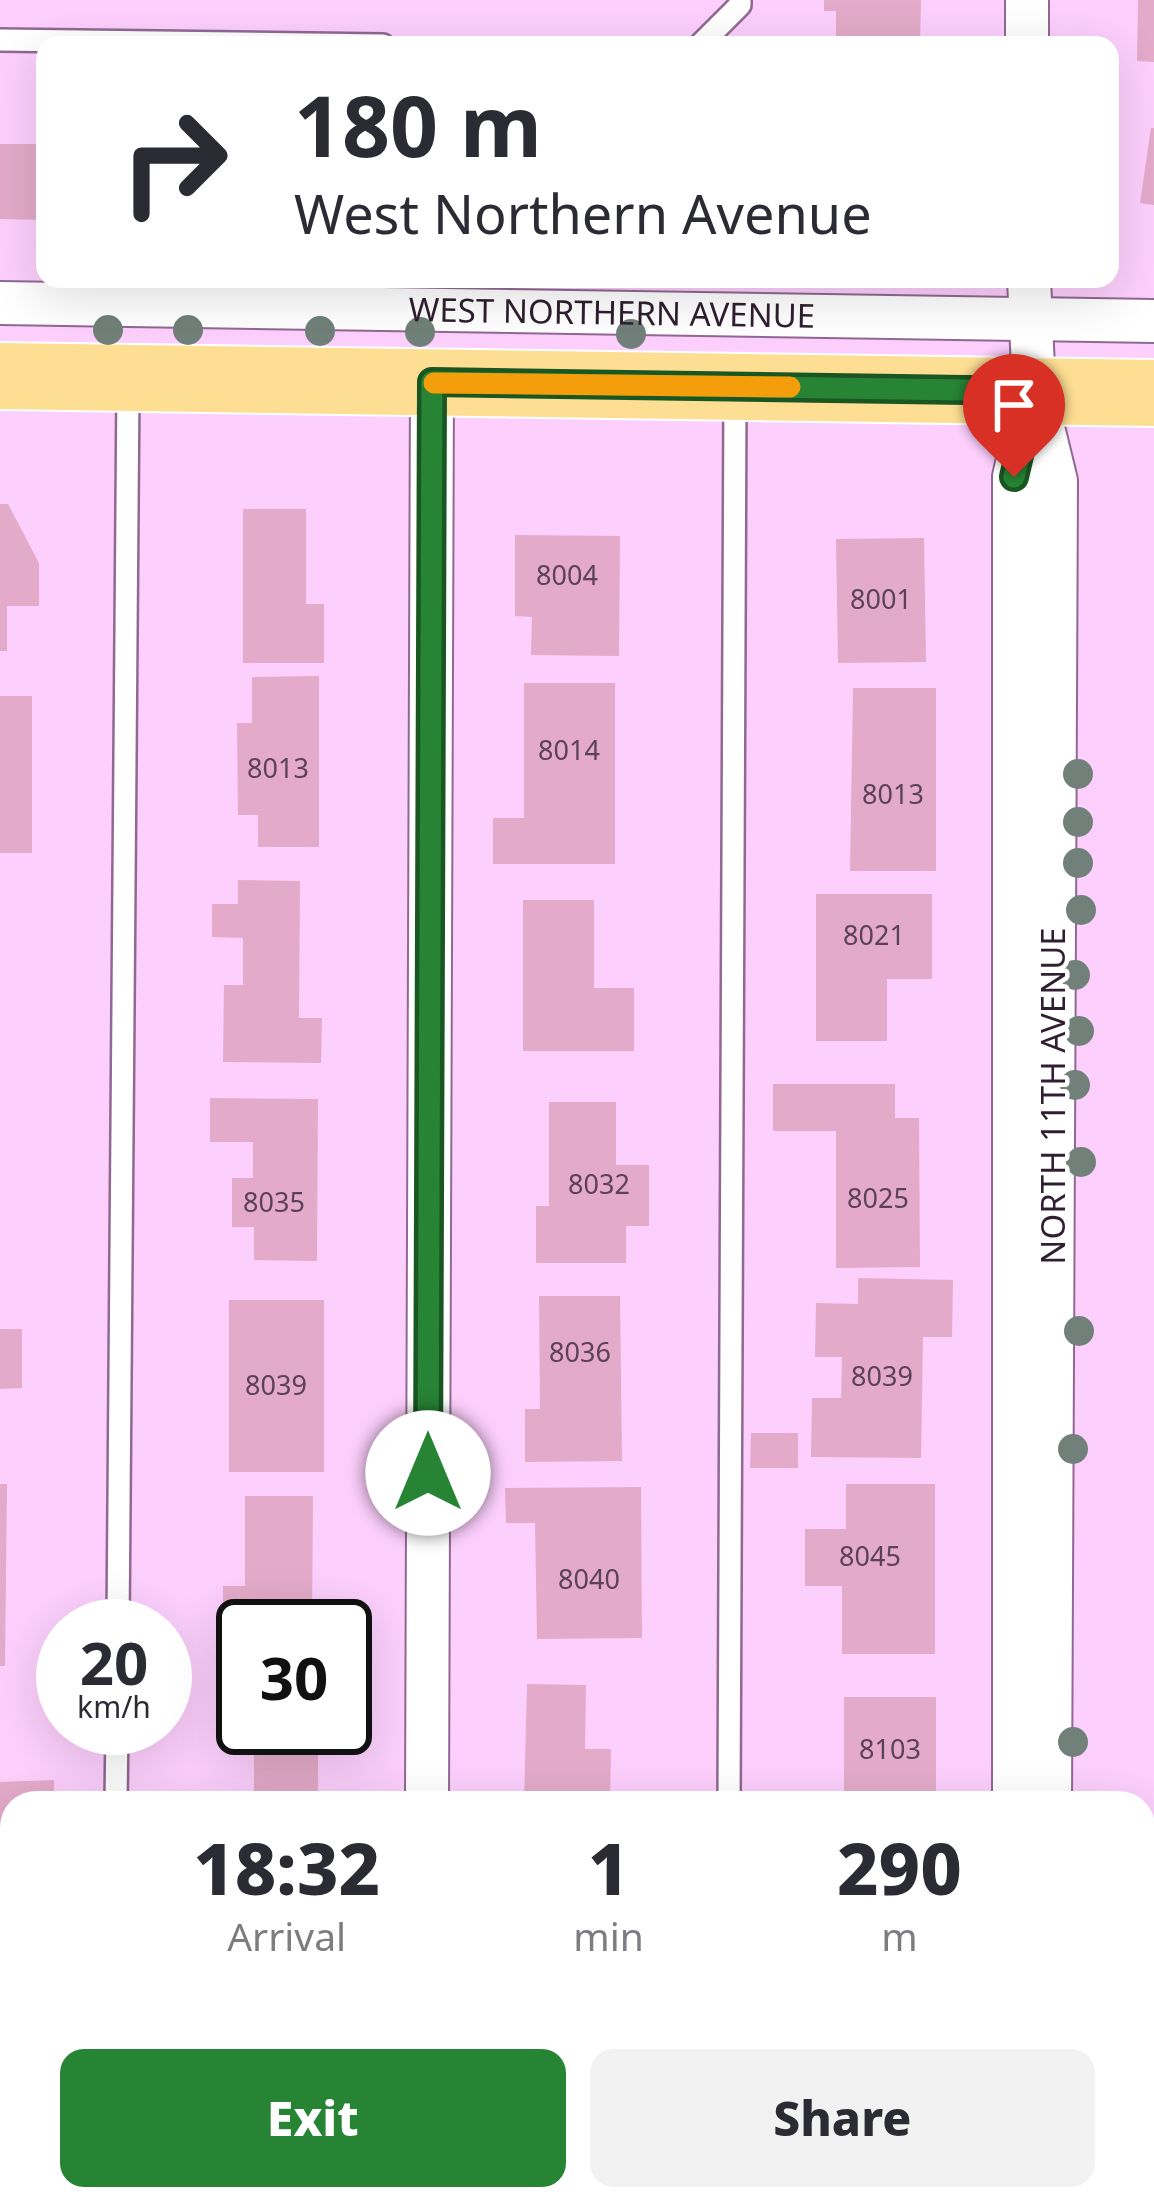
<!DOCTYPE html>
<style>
:root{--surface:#fff;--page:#f2f2f3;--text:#2b2b33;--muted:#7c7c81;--accent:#278435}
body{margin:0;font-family:"Noto Sans",sans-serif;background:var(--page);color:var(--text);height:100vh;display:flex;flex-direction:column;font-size:45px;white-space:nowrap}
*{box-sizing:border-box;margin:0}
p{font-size:39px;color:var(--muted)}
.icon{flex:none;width:66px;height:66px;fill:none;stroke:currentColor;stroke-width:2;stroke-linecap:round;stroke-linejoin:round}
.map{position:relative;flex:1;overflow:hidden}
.drawer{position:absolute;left:0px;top:1791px;width:1155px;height:420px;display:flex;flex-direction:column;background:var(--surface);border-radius:36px 36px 0 0;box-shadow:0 12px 48px #0002}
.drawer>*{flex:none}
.banner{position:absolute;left:36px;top:36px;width:1083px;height:252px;border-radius:24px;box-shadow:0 12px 48px #0002;background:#fff;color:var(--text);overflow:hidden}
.speed{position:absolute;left:36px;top:1599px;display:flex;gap:24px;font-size:60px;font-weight:700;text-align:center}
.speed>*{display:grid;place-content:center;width:156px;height:156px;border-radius:50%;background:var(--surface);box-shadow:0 12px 48px #0002;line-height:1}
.speed small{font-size:30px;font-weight:400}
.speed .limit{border:6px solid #111;border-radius:18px;background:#fff;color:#111}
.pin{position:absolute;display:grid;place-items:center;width:102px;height:102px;color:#fff;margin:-123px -51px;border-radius:50% 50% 50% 0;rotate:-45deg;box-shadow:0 0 12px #0007}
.pin .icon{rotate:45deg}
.me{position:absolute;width:132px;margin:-66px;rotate:0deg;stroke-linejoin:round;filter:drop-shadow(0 0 9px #0008)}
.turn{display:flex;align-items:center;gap:42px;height:252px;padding:0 60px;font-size:54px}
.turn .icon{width:156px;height:156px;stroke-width:2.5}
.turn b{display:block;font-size:84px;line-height:102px}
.eta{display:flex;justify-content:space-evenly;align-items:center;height:204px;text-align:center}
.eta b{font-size:72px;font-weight:800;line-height:84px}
.action{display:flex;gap:24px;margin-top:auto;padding:24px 60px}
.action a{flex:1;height:138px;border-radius:24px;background:var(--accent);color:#fff;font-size:48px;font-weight:800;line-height:138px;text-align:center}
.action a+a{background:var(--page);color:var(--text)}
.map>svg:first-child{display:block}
</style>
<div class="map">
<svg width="1154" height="2211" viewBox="0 0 1154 2211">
<rect width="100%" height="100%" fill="#fccffc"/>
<g fill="#e3abc9">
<polygon points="824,0 921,0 920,45 836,45 836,11 824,11"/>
<polygon points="1138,0 1154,0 1154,62 1137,61"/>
<polygon points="1151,128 1154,128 1154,205 1140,203"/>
<polygon points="0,144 45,144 45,220 0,219"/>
<polygon points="0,504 8,504 39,563 39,606 7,606 7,651 0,651"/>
<polygon points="243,509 306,509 306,604 324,604 324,663 243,663"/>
<polygon points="515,535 620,536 619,656 531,655 532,617 515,616"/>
<polygon points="924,538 926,662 838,663 836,539"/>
<polygon points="319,676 319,847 258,847 258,815 238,815 237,723 252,723 252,677"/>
<polygon points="524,683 615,683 615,864 493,864 493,818 524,818"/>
<polygon points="853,688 936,688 936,871 850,871"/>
<rect x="0" y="696" width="32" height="157"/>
<polygon points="238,880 300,881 299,1018 322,1018 321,1063 223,1062 224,985 243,985 243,938 212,937 212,904 238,904"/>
<polygon points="816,894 932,894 932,979 887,979 887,1041 816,1041"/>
<polygon points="523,900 594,900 594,988 634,988 634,1051 523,1051"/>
<polygon points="773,1084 895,1084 895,1118 919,1118 920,1267 836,1268 836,1131 773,1131"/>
<polygon points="210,1098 318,1099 317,1261 254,1260 254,1227 232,1227 232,1178 253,1178 253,1142 210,1142"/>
<polygon points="549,1102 616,1102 616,1165 649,1165 649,1226 626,1226 626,1263 536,1263 536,1206 549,1206"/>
<polygon points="858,1278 953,1280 952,1337 923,1337 921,1458 811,1457 812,1398 841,1398 842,1357 815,1357 816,1303 858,1304"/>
<polygon points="539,1296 620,1296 622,1461 525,1462 525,1409 540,1409"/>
<rect x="229" y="1300" width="95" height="172"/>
<polygon points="0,1329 22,1329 22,1388 0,1389"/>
<polygon points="751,1433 798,1433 798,1468 750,1468"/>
<polygon points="0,1484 7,1484 5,1666 0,1666"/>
<polygon points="846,1484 935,1484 935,1654 842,1654 842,1586 805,1586 805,1529 846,1529"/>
<polygon points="641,1487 642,1638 537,1639 535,1523 506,1523 505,1488"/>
<polygon points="245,1496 313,1496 312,1626 258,1626 258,1619 223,1619 223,1586 245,1586"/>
<polygon points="527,1684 586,1685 585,1749 611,1749 610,1803 524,1803"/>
<rect x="844" y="1697" width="92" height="106"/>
<polygon points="219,1699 243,1699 243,1728 318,1728 318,1803 254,1803 254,1746 219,1746"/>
<polygon points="54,1780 54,1803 12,1803 12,1843 0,1843 0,1782"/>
<polygon points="1154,2022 1154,2117 1143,2090 1143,2026"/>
<polygon points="0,2140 12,2140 12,2199 51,2199 51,2211 0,2211"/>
<rect x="254" y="2199" width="61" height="12"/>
<polygon points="532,2199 641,2199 642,2211 532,2211"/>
<rect x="810" y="2199" width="114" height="12"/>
</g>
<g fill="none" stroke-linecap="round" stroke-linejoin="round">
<g stroke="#906991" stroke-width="26">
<g id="service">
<polyline points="0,40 383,45"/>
<polyline points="700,45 740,5 740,0"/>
<polyline points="118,1626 128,385"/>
<polyline points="116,1803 117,1728"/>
<polyline points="729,1803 735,394"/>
<polyline points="1143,1920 1154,1921"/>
<polyline points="113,2211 113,2199"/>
<polyline points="727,2211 727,2199"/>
</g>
</g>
<g stroke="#906991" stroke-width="46">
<g id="minor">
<polyline points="1027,0 1027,45"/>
<polyline points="1029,279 1034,391 1056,481 1050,1803"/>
<path id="s1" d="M0 303 1154 321"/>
<polyline points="427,1803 432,383"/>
<polyline points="1014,1803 1014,477 1032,398"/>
<polyline points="426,2211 426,2199"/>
<polyline points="1013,2211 1013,2199"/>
<polyline points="1049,2211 1049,2199"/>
</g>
</g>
<g stroke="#fff" stroke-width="70">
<polyline id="primary" points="0,376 1154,393"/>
</g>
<use href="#service" stroke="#fff" stroke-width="21"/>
<use href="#minor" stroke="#fff" stroke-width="42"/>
<use href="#primary" stroke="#fdde93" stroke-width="66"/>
</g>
<g fill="#718079">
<circle cx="108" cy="330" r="15"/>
<circle cx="188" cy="330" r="15"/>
<circle cx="320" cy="331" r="15"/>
<circle cx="420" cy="332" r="15"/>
<circle cx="631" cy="334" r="15"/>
<circle cx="1078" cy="774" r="15"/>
<circle cx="1078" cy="822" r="15"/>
<circle cx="1078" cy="863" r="15"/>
<circle cx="1081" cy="910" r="15"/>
<circle cx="1075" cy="975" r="15"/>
<circle cx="1079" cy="1031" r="15"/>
<circle cx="1075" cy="1085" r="15"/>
<circle cx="1081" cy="1162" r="15"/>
<circle cx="1079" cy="1331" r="15"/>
<circle cx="1073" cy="1449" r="15"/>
<circle cx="1073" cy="1742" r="15"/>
</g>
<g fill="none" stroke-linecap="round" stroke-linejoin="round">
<g stroke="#195622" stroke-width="30">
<polyline id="route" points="428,1473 432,382 1034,391 1014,477"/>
</g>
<use href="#route" stroke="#278435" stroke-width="21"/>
<polyline stroke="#f59e0b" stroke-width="21" points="434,383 790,387"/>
</g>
<g text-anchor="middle" stroke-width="9" stroke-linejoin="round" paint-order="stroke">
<g font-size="27" fill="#5c4256">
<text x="567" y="585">8004</text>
<text x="881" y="609">8001</text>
<text x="569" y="760">8014</text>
<text x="278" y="778">8013</text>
<text x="893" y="804">8013</text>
<text x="874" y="945">8021</text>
<text x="599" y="1194">8032</text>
<text x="878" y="1208">8025</text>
<text x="274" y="1212">8035</text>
<text x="580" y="1362">8036</text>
<text x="882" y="1386">8039</text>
<text x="276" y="1395">8039</text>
<text x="870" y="1566">8045</text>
<text x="589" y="1589">8040</text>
<text x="890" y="1759">8103</text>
</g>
<g font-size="33" fill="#2f1f30" stroke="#fff">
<text dy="12" stroke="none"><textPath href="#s1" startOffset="612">WEST NORTHERN AVENUE</textPath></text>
<text transform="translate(1053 1096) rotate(-90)" y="12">NORTH 11TH AVENUE</text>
</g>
</g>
</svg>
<div class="speed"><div>20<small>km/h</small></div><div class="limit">30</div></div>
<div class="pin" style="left:1014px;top:477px;background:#d93025"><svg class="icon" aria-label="arrive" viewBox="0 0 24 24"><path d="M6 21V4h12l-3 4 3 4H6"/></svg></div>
<svg class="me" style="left:428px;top:1473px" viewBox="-20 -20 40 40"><circle r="19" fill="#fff"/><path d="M0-13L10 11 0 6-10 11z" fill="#278435"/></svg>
<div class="banner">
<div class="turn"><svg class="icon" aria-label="right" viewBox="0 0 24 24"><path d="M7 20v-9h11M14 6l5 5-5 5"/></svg><div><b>180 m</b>West Northern Avenue</div></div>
</div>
<section class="drawer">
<div class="eta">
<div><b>18:32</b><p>Arrival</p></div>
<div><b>1</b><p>min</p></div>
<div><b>290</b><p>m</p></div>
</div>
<div class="action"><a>Exit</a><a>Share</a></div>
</section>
</div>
